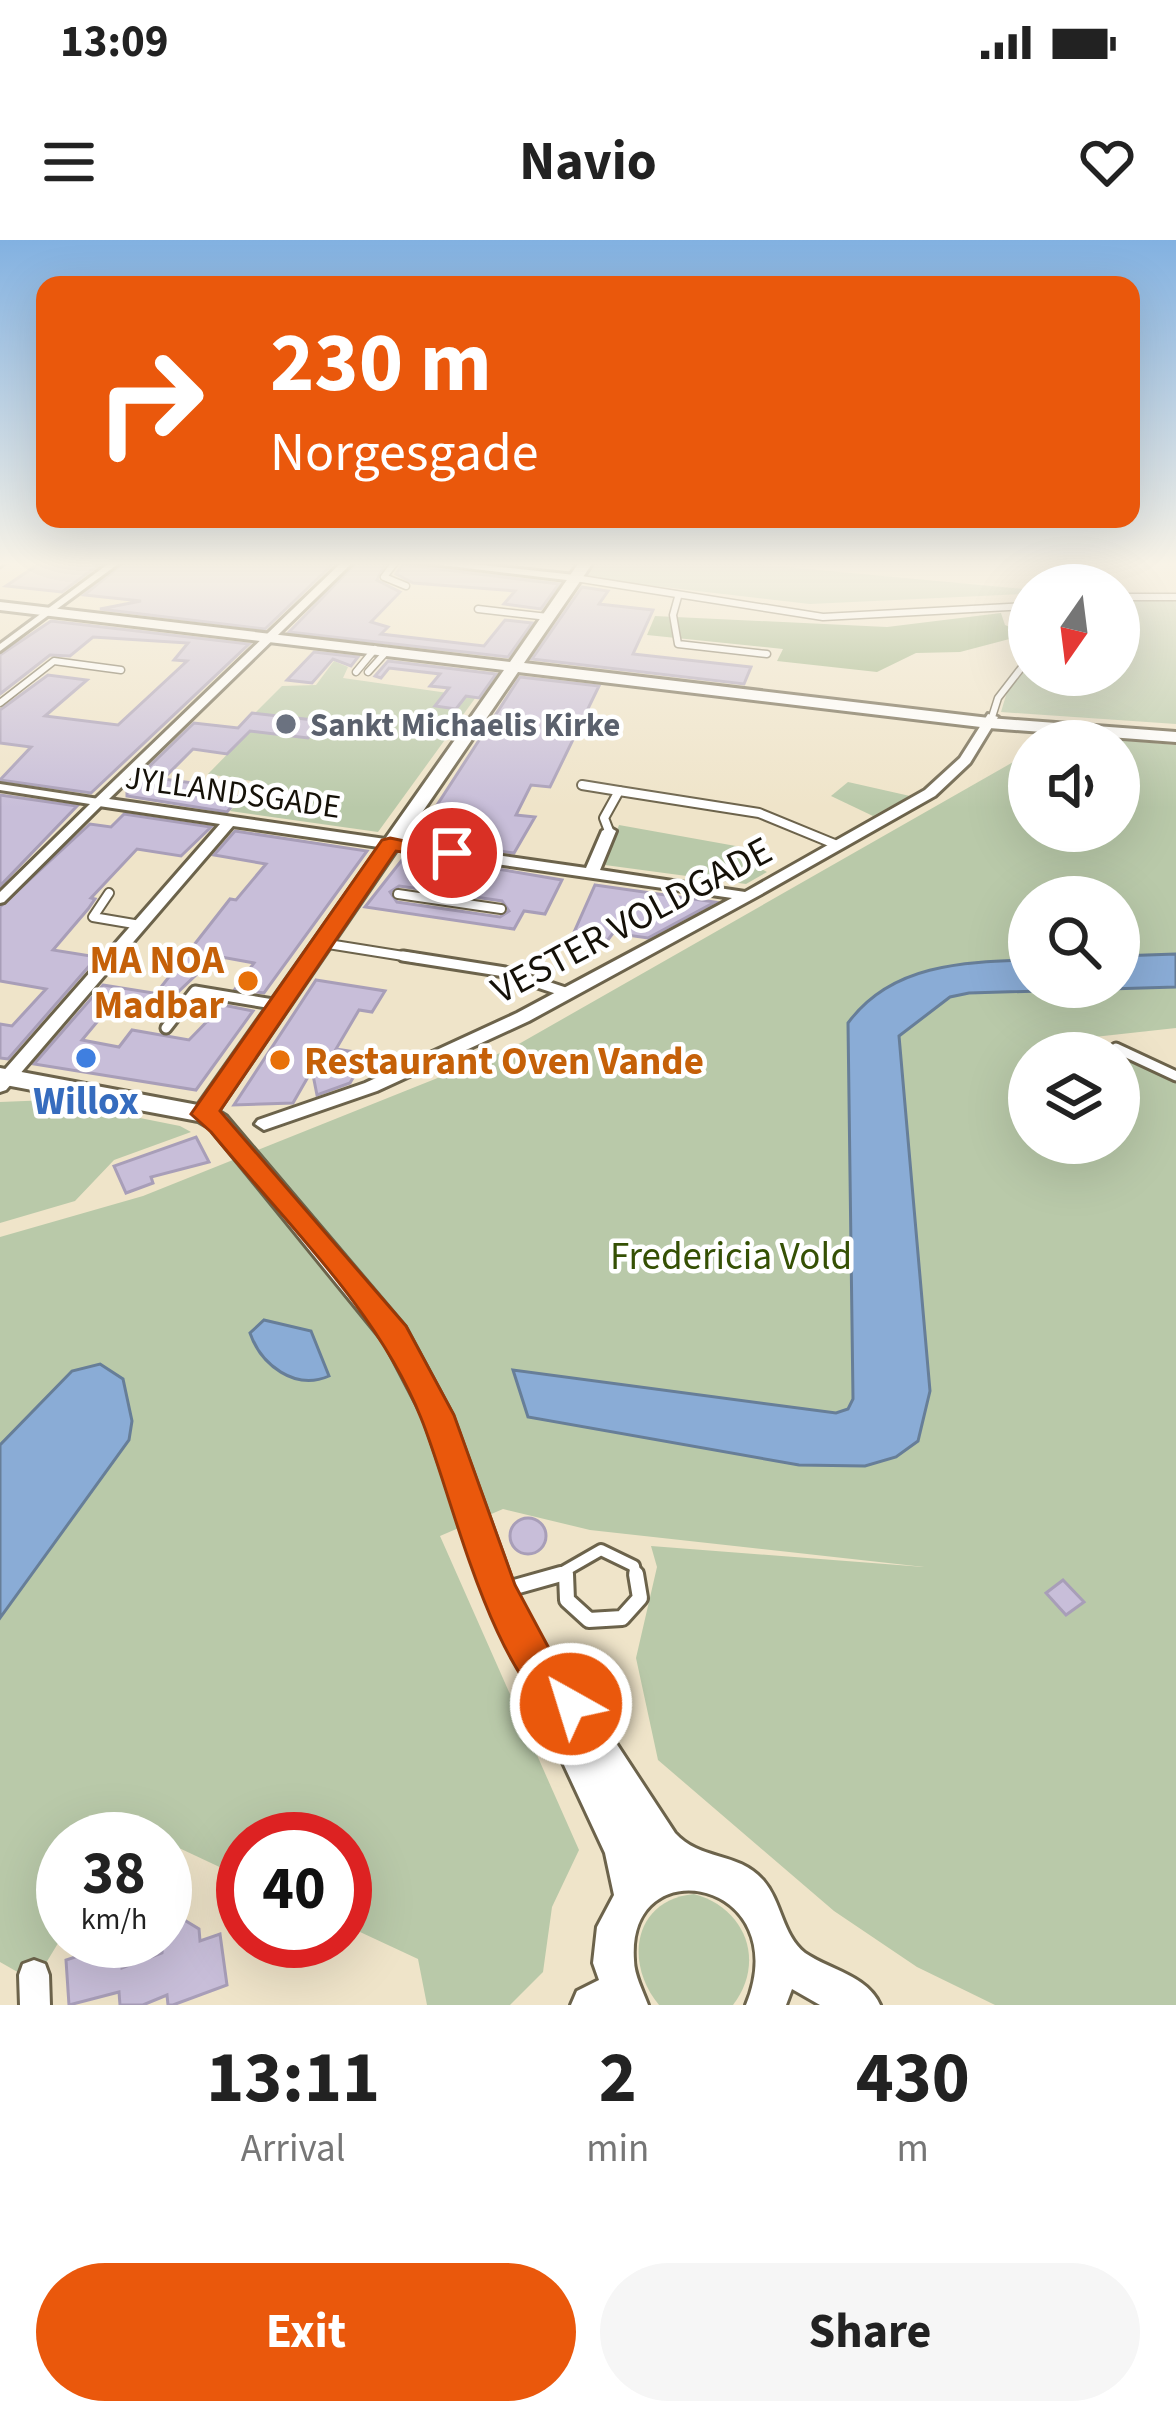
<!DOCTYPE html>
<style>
:root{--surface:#fff;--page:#f6f6f6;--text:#222;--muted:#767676;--accent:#ea580c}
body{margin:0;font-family:"Source Sans 3",sans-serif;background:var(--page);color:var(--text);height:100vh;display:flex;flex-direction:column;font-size:45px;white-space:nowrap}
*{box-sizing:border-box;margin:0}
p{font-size:39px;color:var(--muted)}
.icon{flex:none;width:66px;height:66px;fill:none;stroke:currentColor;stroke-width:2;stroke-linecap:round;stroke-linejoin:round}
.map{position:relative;height:1765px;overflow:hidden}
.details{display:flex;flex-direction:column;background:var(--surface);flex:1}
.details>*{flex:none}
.top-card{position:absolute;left:36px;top:36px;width:1104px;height:252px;border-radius:24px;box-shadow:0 12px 48px #0002;background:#ea580c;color:#fff;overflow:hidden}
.needle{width:78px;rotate:194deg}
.fabs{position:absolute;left:1008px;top:324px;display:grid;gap:24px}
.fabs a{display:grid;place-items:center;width:132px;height:132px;border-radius:50%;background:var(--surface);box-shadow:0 12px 48px #0002;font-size:60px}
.speed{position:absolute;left:36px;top:1572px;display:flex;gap:24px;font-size:60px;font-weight:700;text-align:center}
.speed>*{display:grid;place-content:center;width:156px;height:156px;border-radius:50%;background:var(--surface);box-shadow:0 12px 48px #0002;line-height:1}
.speed small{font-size:30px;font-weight:400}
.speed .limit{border:18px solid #d22;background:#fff;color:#111}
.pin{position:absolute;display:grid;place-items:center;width:102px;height:102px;color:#fff;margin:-51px;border:6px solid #fff;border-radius:50%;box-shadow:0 3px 12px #0007}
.me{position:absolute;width:132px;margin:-66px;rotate:321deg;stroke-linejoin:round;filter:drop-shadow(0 0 9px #0008)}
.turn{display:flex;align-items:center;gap:42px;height:252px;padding:0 36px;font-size:54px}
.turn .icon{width:156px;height:156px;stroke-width:2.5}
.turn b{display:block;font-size:84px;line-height:102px}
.eta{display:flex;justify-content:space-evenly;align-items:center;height:204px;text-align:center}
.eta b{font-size:72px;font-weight:700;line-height:84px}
.action{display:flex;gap:24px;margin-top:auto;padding:24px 36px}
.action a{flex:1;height:138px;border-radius:72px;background:var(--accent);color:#fff;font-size:48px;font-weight:700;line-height:138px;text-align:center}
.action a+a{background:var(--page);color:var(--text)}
.status{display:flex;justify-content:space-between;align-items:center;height:84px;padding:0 60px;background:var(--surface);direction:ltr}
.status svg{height:33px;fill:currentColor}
header{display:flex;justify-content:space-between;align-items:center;height:156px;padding:0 36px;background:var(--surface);font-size:54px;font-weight:700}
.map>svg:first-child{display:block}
</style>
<div class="status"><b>13:09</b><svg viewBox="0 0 49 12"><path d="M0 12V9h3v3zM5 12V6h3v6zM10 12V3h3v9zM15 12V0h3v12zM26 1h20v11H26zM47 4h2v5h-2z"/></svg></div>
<header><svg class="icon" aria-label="menu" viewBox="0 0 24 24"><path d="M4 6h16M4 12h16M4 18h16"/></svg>Navio<svg class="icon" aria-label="heart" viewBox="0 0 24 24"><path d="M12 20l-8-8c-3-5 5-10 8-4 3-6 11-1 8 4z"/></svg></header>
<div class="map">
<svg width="1176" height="1765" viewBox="0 0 1176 1765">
<rect width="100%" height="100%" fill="#efe4c9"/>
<g fill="#b9c9a9" fill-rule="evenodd">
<polygon points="598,321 722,321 1024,349 1023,354 810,364 586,338"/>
<polygon points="1119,359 1176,360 1176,484 1001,472 1007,452 1029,423 1029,435 1119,435"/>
<polygon points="334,421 348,427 343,438 476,457 378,592 230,571 257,542 208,534 250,491 319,496 329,482 255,473 282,446 316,445"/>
<path d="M1061 495 1176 505V788L1085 798 1114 813H1029V903H1119V815L1176 842V1765H995L917 1727 834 1671 658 1520 636 1418 657 1327 651 1306 924 1327 590 1290 503 1269 440 1296 579 1610 552 1667 543 1732 510 1765H427L418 1719 345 1685V1599H243V1638L130 1585 121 1599H63V1695L43 1728 21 1734 0 1722V997L143 956 510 809 1029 513V591H1119V501H1050ZM1029 657H1119V747H1029Z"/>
<polygon points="848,542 910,556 873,576 831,556"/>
<polygon points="619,585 758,610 752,624 767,632 746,644 605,625"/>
<polygon points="50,860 180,886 191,892 114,920 75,961 0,983 0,862"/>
<path d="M694 1654C746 1668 766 1722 733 1765H659C624 1723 633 1660 694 1654Z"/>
</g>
<polygon fill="#99b080" points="1001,373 1005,385 1029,394 960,412 916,413 877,432 777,421 783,409 647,395 655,376 887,387"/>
<g fill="#8aacd6" stroke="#677e98" stroke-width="3">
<path d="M1176 714V747L969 753 950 757 899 796 930 1151 918 1201 896 1217 865 1226 799 1225 528 1177 513 1130 836 1173 848 1169 853 1159 848 783C891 724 963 722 1029 720V747H1119V716Z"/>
<path d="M264 1080 311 1091 329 1136C295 1151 261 1125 250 1093Z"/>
<polygon points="100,1124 123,1139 132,1181 129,1200 0,1378 0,1205 72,1131"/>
</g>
<g fill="#c8bed9" stroke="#a89eb8" stroke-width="3" fill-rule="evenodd">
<polygon points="43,321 104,321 62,352 6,346"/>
<polygon points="126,321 336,321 265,389 100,369 141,361 84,355"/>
<polygon points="358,321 386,322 377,340 400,352 371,382 388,387 381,394 484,406 505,380 532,383 508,417 289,392"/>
<polygon points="403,324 407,325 559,344 541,369 504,364 515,351 413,343 396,334"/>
<polygon points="582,347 608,351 599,364 653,370 633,414 751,427 744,444 532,419"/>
<polygon points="51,381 249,404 91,553 0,540 31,507 0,503 0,470 48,435 87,440 45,476 118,485 187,421 174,420 188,403 93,397 70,416 50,415 0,454 0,415"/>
<polygon points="314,412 358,417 351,426 333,419 312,443 287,440"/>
<polygon points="388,421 496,434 479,458 466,456 456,469 435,466 449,448 430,446 440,434 389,428 381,438 375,436"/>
<polygon points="520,437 599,446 550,547 531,545 516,575 535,577 514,613 415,599"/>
<polygon points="252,473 322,481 308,498 250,491 227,514 193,509 163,539 208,545 201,552 240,557 227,572 127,556 127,548 194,483 238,488"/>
<polygon points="0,555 77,566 0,646"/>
<polygon points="124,574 211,587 181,616 137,609 91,658 95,659 88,669 53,710 97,717 8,819 0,818 0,784 12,786 46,749 0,741 0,667 90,584 111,587"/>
<polygon points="235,591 367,611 264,753 235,749 254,723 216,716 179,751 161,747 230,659 236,660 266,624 214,615"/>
<path d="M405 616 504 630 562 640 545 674 524 671 514 689 365 667ZM399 646 502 661 509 671 500 677 397 662 390 652Z"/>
<polygon points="595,645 715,662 648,698 613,693 604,705 591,705 571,699"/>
<polygon points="316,740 385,751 372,772 359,770 336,809 367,814 350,843 317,855 312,830 293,863 234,865"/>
<polygon points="103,745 160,754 149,769 112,764 82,800 119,807 132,790 189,800 223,765 253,771 196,850 34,824"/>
<polygon points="196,897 209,922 151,937 153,943 126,953 114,926"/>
<circle cx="528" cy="1296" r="18"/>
<polygon points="1063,1340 1084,1362 1066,1375 1046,1353"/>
<polygon points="181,1678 199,1689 200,1701 220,1694 227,1745 173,1765 168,1765 167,1755 143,1765 120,1765 119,1752 69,1765 66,1720 120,1702 122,1728 162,1713 165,1688"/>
</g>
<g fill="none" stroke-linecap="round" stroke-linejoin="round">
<g stroke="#6c634b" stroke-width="9">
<g id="service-far4">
<polyline points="396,321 384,337 406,346"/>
<polyline points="575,338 823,377 1029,366"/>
<polyline points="678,357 673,375 678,404 767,414"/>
<polyline points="1119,357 1176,357"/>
<polyline points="478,369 548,377"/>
<polyline points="356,432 375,409"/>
<polyline points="368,432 387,411"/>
<polyline points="0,463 54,421 121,430"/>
<polyline points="992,477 998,458 1029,418"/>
</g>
</g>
<g stroke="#6c634b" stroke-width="12">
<g id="service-far3">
<polyline points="582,545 619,551"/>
<polyline points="609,591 604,578 619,551 759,573 837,605"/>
<polyline points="109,653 93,677 140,685"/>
<polyline points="398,654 501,669"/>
<polyline points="322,703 422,719"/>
</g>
</g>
<g stroke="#6c634b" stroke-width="15">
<g id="service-far2">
<polyline points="403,716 505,732 568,753"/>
<polyline points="166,788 195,751 279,765"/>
<polyline points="1116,808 1176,836"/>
</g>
</g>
<g stroke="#6c634b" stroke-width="16">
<polyline id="service-far1" points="554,1337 601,1310 634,1326 636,1337"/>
</g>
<g stroke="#6c634b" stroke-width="20">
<g id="service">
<polyline points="566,1334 567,1360 589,1380 622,1378 640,1358 636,1334"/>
<polyline points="504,1350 561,1334"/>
</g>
</g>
<g stroke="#6c634b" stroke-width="6">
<g id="pedestrian">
<polygon points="112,321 122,321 0,411 0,404"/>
<polygon points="0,544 99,559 105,562 4,662 0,663 0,652 90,564 0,550"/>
</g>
</g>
<g stroke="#6c634b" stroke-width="6">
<g id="minor">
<polygon points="0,321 7,321 0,326"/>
<polygon points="343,321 354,321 109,559 586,628 602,591 609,587 616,591 600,630 745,652 925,550 960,518 988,474 998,477 970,523 935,556 760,655 529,781 377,851 264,890 255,884 258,880 365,843 517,773 732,658 233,586 6,850 0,852 0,835 220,584 99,566 92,562"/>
<polygon points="408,321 444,321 575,335 580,338 575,341"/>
<polygon points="34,1720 45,1724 49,1735 50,1765 20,1765 19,1735 23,1724"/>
</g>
</g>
<g stroke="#6c634b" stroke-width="6">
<path id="tertiary" d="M580 321H594L524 423 989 478 1176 492V502L989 488 518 432 218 871 226 876 405 1087 452 1175 514 1347 553 1427 595 1471 675 1593C700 1621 737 1611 763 1640 782 1662 782 1695 805 1713 830 1730 868 1736 880 1765H820L792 1749 786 1765H746C797 1640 626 1606 634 1720 634 1735 643 1751 648 1765H571L577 1751 599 1740 593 1723 597 1687 614 1655 605 1613 483 1351 423 1176 385 1103 210 888 198 881 0 844V828L198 865 504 430 0 370V362L510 422Z"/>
</g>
<use href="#service-far4" stroke="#fff" stroke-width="6"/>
<use href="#service-far3" stroke="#fff" stroke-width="8"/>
<use href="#service-far2" stroke="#fff" stroke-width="9"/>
<use href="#service-far1" stroke="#fff" stroke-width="10"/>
<use href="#service" stroke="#fff" stroke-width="14"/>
<use href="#pedestrian" fill="#fff" fill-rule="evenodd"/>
<use href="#minor" fill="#fff" fill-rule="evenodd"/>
<use href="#tertiary" fill="#fff" fill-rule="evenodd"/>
</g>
<linearGradient id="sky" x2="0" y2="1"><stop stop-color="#82b1e1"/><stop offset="0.57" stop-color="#f8f3e7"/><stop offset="1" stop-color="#f8f3e7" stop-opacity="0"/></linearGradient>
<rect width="1176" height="568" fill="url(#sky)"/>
<path fill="#ea580c" stroke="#983908" stroke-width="3" d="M390 598 463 613 452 619 396 611 220 871 406 1086 454 1175 515 1345 559 1427 585 1450 591 1464 585 1478 571 1484C494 1452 452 1253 421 1178 378 1070 284 981 211 892L191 874 382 600Z"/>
<circle fill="#6b7280" stroke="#fff" stroke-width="4.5" cx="286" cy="484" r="12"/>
<g fill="#e8710a" stroke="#fff" stroke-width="4.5">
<circle cx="248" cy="741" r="12"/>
<circle cx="280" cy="820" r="12"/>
</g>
<circle fill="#3f7fe0" stroke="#fff" stroke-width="4.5" cx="86" cy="818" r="12"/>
<g text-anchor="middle" stroke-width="9" stroke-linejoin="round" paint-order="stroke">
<g font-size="33" font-weight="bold" fill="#5b616d" stroke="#fff" text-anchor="start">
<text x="310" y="496">Sankt Michaelis Kirke</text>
</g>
<g font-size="33" fill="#151108" stroke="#fff">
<text transform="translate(233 551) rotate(8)" y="12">JYLLANDSGADE</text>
</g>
<g font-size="39" fill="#151108" stroke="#fff">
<text transform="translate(631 679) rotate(-28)" y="14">VESTER VOLDGADE</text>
</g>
<g font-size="39" font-weight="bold" fill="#c56008" stroke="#fff" text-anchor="end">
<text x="224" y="733">MA NOA<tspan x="224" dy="45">Madbar</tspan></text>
<text x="304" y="834" text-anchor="start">Restaurant Oven Vande</text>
</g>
<g font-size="39" font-weight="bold" fill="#366cbe" stroke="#fff">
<text x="86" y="874">Willox</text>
</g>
<g font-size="39" fill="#355004" stroke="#fff">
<text x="731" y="1029">Fredericia Vold</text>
</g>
</g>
</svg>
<div class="fabs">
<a><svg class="needle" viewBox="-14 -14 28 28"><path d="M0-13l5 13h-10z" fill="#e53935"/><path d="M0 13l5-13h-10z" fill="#767676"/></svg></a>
<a><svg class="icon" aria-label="sound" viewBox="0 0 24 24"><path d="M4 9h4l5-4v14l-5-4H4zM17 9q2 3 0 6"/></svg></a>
<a><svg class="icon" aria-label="search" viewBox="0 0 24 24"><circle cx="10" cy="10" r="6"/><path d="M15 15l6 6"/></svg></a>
<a><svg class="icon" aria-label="layers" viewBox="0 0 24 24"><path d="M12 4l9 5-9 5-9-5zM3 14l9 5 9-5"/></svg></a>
</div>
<div class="speed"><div>38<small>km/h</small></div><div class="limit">40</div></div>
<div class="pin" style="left:452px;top:613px;background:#d93025"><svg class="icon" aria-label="arrive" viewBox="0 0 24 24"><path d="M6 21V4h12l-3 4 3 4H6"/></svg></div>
<svg class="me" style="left:571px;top:1464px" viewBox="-20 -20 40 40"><circle r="17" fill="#ea580c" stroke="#fff" stroke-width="3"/><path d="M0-11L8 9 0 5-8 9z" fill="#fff"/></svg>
<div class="top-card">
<div class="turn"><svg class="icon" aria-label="right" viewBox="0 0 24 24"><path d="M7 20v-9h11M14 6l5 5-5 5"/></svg><div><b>230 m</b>Norgesgade</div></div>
</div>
</div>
<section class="details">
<div class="eta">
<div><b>13:11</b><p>Arrival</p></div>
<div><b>2</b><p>min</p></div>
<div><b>430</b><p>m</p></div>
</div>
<div class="action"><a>Exit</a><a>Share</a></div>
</section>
